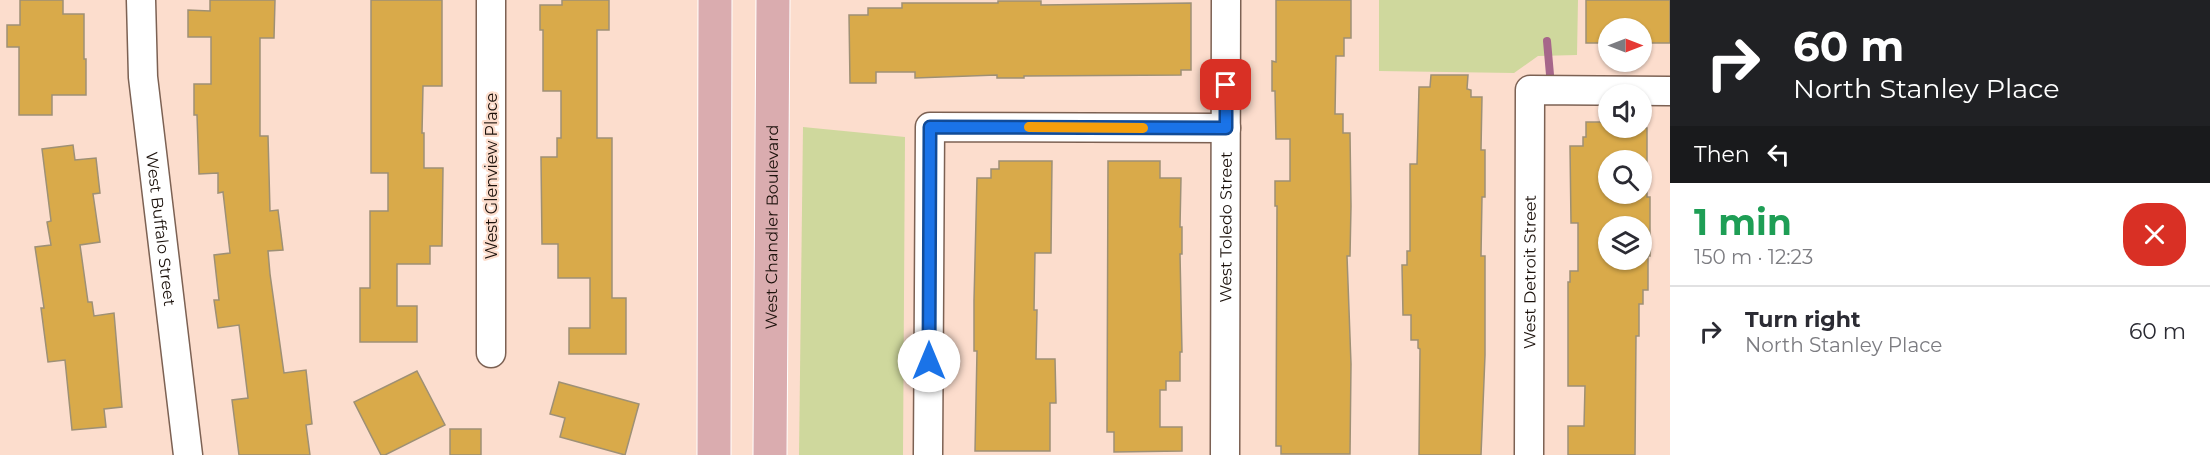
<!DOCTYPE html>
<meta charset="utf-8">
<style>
:root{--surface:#fff;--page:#f2f2f3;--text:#2b2b33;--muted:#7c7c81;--line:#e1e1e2}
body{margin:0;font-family:Montserrat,sans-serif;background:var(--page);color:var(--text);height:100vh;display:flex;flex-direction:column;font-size:22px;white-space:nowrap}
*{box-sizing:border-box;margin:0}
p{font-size:20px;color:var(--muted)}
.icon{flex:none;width:33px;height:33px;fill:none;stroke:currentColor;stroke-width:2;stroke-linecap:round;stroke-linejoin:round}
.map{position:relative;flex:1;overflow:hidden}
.panel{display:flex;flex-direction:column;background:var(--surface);width:540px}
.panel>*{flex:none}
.top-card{background:#202124;color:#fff;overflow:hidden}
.needle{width:39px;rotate:90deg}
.tools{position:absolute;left:1598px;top:18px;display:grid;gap:12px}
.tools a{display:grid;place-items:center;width:54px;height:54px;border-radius:50%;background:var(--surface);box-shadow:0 2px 4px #0004;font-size:30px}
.pin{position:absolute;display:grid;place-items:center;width:51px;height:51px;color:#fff;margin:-26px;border-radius:12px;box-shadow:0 3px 9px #0006}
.me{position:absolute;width:66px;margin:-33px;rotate:0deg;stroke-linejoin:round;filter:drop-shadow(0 0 4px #0008)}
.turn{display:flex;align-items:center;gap:21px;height:126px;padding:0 24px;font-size:27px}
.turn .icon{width:78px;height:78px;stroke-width:2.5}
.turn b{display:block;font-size:42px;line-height:51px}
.then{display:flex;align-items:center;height:57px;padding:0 24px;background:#0003;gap:12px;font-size:22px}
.round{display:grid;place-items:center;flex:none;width:63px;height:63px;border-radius:24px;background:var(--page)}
.head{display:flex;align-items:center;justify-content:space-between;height:102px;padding:0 24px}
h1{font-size:36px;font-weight:700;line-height:45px;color:#1e9e55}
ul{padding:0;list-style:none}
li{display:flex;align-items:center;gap:18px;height:90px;padding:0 24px;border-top:2px solid var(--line)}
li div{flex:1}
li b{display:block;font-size:22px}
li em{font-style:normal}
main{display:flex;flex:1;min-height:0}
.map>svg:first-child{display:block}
</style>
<main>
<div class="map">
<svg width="1670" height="455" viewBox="0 0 1670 455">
<rect width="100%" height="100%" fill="#fcddcd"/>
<g fill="#cfd89d">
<polygon points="1379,0 1578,0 1577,55 1538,56 1514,73 1379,71"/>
<polygon points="803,127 905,137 903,455 799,455"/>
</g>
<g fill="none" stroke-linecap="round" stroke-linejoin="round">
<polyline stroke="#a6668a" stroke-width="8" points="1547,41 1551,86"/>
</g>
<g fill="#d9aa4a" stroke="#9e9075" stroke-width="1.5" fill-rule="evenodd">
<polygon points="20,0 63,0 63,14 84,14 84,59 86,59 86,95 52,95 52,115 19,115 19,47 7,47 7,25 20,25"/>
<polygon points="210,0 275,0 274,38 260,38 260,136 268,136 270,211 278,210 283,250 268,251 270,274 284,373 306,370 312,424 306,425 310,455 239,455 232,400 248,398 239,325 218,328 214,300 219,300 214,255 230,253 223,192 218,193 218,173 199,174 197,115 194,115 194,84 211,84 211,37 188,37 188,10 210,11"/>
<polygon points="371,0 442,0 442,86 423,86 422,133 424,133 424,168 443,168 442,246 430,246 430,264 397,264 397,306 417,306 417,342 360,342 360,288 370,288 370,211 388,211 388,173 371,173"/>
<polygon points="562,0 609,0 609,30 597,30 597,138 612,138 612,298 626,298 626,354 569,354 569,328 590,328 590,278 558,278 558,244 542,244 541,157 557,157 557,138 561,138 561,91 543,91 543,30 540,30 540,5 562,5"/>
<polygon points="1276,0 1351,0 1351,38 1344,38 1344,56 1336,56 1335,114 1343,114 1343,133 1350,133 1351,206 1350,256 1347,256 1351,364 1350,454 1281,454 1281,446 1276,446 1277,206 1275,206 1275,181 1290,181 1290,139 1276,139 1275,91 1272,91 1272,61 1276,62"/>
<polygon points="1586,0 1670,0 1670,43 1641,43 1641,28 1608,28 1608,43 1586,43"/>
<polygon points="998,1 1041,1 1041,5 1191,3 1191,70 1181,70 1181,75 1024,76 1024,78 997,78 997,75 915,78 915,72 876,72 876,83 850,83 849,15 868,15 868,8 902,8 902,3 998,3"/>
<polygon points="1431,75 1468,75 1467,89 1471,90 1471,97 1482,97 1481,150 1485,150 1485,197 1482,197 1481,256 1485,256 1485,355 1481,455 1419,455 1420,349 1418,348 1418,340 1411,340 1411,315 1403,315 1402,265 1407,265 1407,251 1410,251 1410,164 1417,164 1419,87 1430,87"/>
<path d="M1586 122H1608V128H1647V197H1650V256H1648V290H1643V304H1639V336H1636L1635 455H1568V426H1584L1585 386H1568V282H1570V271H1578V223H1571L1570 146H1583V137H1586ZM1608 160H1641V194H1608ZM1608 226H1641V260H1608Z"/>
<polygon points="73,145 75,160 96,158 100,193 93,194 100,242 80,245 88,302 92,302 94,316 114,313 122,407 104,409 106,427 72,430 65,360 48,362 41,308 44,308 35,247 51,245 47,222 51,221 42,149"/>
<polygon points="999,161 1052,161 1051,253 1035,253 1034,310 1037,310 1036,359 1055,359 1056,403 1050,403 1050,451 975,451 977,351 974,351 974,301 977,178 991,178 991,169 999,169"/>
<polygon points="1108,161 1160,161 1160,178 1181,178 1180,227 1182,227 1182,254 1180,254 1182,352 1180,352 1180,381 1166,381 1166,390 1160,390 1160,427 1182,427 1182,451 1114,452 1114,432 1107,432"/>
<polygon points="417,371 445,425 385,455 381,455 354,402"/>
<polygon points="559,382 639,404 625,455 560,437 565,418 550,414"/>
<rect x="450" y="429" width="31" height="26"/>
</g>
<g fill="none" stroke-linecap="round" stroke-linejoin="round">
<g stroke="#7c6153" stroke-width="31">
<g id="minor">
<path id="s1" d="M141 0 143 77 188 455"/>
<polyline points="491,0 491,353"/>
<polyline points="928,455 930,127 1226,128"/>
<path id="s2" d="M1225 455 1226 0"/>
<path id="s3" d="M1529 455 1530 90 1670 91"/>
</g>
</g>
<g stroke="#fff" stroke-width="35">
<g id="major">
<polyline points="714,455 715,0"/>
<path id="s4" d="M770 455 773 0"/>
</g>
</g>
<use href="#minor" stroke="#fff" stroke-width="28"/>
<use href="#major" stroke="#daacaf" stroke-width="33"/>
</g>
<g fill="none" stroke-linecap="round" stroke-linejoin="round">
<g stroke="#114b97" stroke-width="15">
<polyline id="route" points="929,361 930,127 1226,128 1226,85"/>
</g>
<use href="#route" stroke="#1a73e8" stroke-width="10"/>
<polyline stroke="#f59e0b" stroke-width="10" points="1029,127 1143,128"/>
</g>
<g text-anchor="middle" stroke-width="4.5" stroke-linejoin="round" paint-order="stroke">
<g font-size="16" fill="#1b110b" stroke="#fcddcd">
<text transform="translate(491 176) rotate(-90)" y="6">West Glenview Place</text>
<text dy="6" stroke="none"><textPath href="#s1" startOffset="230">West Buffalo Street</textPath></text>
<text dy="6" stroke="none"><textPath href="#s4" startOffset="228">West Chandler Boulevard</textPath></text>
<text dy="6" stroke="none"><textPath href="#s2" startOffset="228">West Toledo Street</textPath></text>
<text dy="6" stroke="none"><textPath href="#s3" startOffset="183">West Detroit Street</textPath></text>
</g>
</g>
</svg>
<div class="tools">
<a><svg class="needle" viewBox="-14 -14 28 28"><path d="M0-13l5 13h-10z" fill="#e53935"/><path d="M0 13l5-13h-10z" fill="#7c7c81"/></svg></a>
<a><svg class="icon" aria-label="sound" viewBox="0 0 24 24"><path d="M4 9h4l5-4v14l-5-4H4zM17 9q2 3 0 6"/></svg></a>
<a><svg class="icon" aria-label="search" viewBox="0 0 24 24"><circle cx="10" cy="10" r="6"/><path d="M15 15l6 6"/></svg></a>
<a><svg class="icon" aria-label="layers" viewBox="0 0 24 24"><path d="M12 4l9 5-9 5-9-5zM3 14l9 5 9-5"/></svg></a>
</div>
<div class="pin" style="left:1226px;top:85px;background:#d93025"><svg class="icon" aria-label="arrive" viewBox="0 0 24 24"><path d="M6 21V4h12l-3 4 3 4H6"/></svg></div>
<svg class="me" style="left:929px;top:361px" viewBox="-20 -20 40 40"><circle r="19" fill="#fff"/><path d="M0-13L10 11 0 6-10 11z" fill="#1a73e8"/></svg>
</div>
<section class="panel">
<div class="top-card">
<div class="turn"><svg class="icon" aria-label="right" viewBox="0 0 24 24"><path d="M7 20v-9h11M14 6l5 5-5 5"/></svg><div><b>60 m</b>North Stanley Place</div></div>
<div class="then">Then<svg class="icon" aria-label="left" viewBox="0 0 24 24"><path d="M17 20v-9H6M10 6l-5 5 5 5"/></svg></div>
</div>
<div class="head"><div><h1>1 min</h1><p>150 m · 12:23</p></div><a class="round" style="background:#d93025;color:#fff"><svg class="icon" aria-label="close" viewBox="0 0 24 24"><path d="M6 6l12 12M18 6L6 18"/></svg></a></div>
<ul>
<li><svg class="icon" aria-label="right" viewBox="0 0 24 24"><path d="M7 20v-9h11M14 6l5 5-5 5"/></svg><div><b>Turn right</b><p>North Stanley Place</p></div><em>60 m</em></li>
</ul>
</section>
</main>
